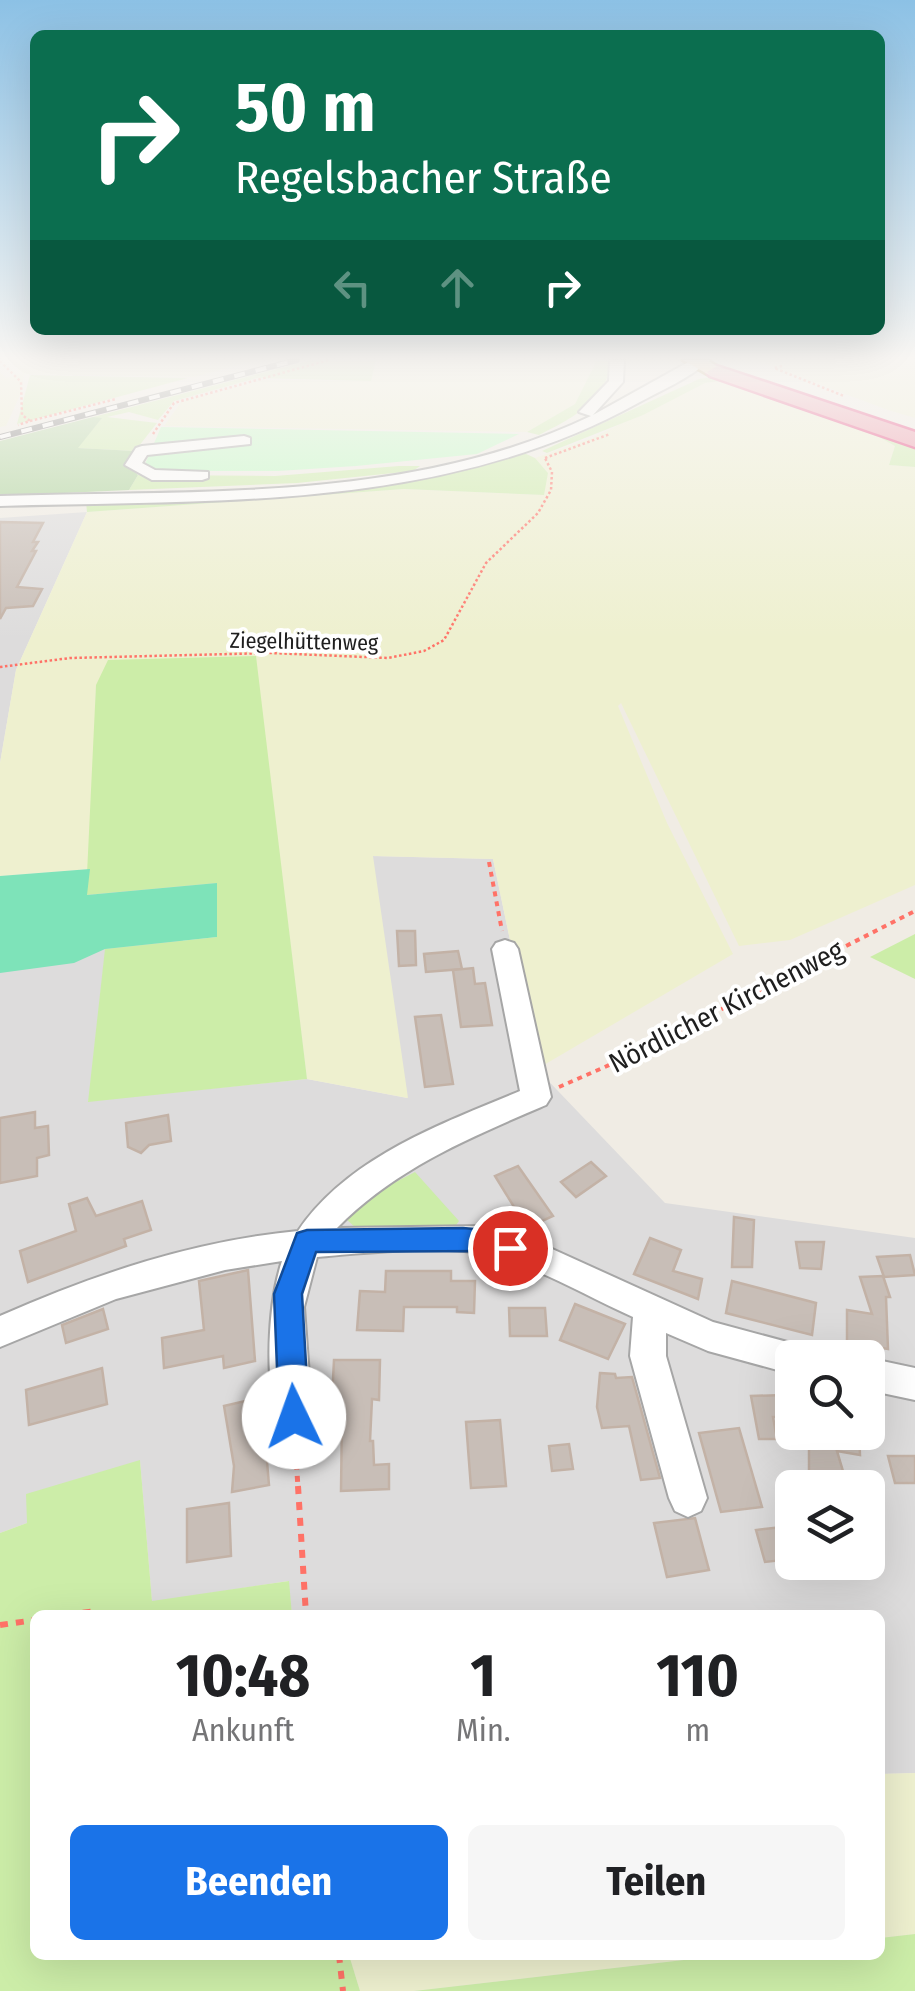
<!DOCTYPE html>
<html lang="de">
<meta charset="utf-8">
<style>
:root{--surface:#fff;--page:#f6f6f6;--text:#202124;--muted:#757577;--accent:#1a73e8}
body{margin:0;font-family:"Fira Sans Condensed",sans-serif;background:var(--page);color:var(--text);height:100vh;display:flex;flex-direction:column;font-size:38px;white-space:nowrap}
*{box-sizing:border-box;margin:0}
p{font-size:32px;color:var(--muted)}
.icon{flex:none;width:55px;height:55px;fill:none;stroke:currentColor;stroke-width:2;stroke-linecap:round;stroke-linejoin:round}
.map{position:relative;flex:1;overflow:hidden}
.details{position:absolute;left:30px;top:1610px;width:855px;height:350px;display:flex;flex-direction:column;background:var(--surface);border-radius:15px;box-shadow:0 10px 40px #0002}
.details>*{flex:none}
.guide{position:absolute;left:30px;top:30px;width:855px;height:305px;border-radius:15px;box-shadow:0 10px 40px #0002;background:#0b6e4f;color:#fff;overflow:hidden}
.buttons{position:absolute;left:775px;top:1340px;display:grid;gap:20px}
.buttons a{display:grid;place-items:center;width:110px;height:110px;border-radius:15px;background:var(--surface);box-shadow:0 10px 40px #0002;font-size:50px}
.pin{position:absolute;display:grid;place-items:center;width:85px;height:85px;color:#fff;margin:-42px;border:5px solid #fff;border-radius:50%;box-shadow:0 2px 10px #0007}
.me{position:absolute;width:110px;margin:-55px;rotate:357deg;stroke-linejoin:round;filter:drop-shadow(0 0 8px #0008)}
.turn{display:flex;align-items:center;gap:35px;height:210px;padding:0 40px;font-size:45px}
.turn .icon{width:130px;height:130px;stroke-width:2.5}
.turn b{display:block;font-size:70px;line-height:85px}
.lanes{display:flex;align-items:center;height:95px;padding:0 40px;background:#0003;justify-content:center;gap:50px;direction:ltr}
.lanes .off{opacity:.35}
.eta{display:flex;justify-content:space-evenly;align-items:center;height:170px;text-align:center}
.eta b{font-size:60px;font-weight:700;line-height:70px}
.primary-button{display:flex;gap:20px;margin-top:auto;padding:20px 40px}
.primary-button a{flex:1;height:115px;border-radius:15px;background:var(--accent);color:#fff;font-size:40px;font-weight:700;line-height:115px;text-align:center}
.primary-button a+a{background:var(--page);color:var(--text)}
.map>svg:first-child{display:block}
</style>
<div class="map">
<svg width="915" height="1991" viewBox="0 0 915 1991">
<rect width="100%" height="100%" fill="#f0ece4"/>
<g fill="#dddcdc" fill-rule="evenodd">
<polygon points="87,512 16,670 0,763 0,518"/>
<path d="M372 856 493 859 537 1069 665 1203 915 1238V1773L880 1774V1615H292L288 1581 152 1602 140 1461 27 1523 0 1533V876L217 883 88 1101 307 1079 407 1098ZM792 1358H868V1432H792ZM792 1488H868V1562H792Z"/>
</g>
<g fill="#eef0cf">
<polygon points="10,360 257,360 194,377 24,374 21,393 6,426 0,427 0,372 6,378 23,374"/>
<polygon points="376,360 593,360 595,364 575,404 527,432 164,426 181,402 263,380 371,381"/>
<polygon points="755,360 915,360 915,418 888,410"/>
<polygon points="719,381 879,437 895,446 889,465 915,467 915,885 790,940 739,946 621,703 618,706 667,823 733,954 537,1069 493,859 373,856 408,1098 307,1079 255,656 96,685 90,869 0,876 0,763 16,670 87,512 404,489 543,495 548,473 535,458 592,438 705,383"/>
<polygon points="915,1773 915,1934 880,1938 880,1774"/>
<polygon points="349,1955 727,1955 414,1991 360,1991"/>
</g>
<g fill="#cceda8">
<polygon points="312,360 376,360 371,381 257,378 174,401 158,420 129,412 107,417 157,423 135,451 77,448 101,419 93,417"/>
<path d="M593 360H608C614 398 567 421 539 435L527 432 575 404 595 364Z"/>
<polygon points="30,375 188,378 17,424"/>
<polygon points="712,377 915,444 915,467 889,465 895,446 879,437 719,381 705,383 643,415 547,453 542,451 699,379"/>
<path d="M524 453 535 458 548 473 544 495 404 489 87 512 86 502C235 493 380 494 524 453Z"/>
<polygon points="399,466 420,466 413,471 297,483 129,490 138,475 275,476"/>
<polygon points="256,656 307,1079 88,1102 105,949 217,937 217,883 86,895 96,685 108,660"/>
<polygon points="915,934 915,979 870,957"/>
<polygon points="415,1172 459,1221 454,1228 356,1228 345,1218 361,1200"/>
<polygon points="140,1460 152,1601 289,1581 292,1615 35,1615 35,1955 349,1955 360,1991 0,1991 0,1533 27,1523 26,1494"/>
<polygon points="915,1934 915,1991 414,1991 727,1955 880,1955 880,1938"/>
</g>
<polygon fill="#aad297" points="93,417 102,418 78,448 135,451 130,466 138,475 129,490 0,496 0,441"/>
<polygon fill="#bffcc2" points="161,427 519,434 477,454 356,466 278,471 142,471"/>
<polygon fill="#7ee3b9" points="90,869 87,895 217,883 217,937 105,949 74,963 0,973 0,876"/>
<g fill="#c8beb7" stroke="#c3b2a6" stroke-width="2.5">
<polygon points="0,522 43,523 33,542 38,542 32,551 36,551 17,587 42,589 33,606 6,608 0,619"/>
<polygon points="397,931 415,931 416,965 399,966"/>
<polygon points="458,951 462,969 426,972 424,954"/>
<polygon points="473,968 475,984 485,983 492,1025 461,1027 453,970"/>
<polygon points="441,1015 453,1084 425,1087 415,1017"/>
<polygon points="35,1112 35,1128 48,1126 49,1155 37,1158 37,1176 0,1183 0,1118"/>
<polygon points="168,1115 171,1141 149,1145 141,1153 128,1147 126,1123"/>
<polygon points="591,1162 606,1176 576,1197 561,1182"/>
<polygon points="518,1166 553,1216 527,1228 495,1176"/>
<polygon points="87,1198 96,1216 142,1201 151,1230 124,1239 126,1246 28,1282 20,1251 76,1231 69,1204"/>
<polygon points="734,1217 754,1220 752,1267 732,1267"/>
<polygon points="650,1238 681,1250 673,1271 702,1279 698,1299 634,1274"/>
<polygon points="796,1242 824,1242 821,1269 800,1268"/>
<polygon points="910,1255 915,1275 884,1277 877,1257"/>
<polygon points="248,1270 255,1361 224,1368 223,1356 164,1368 162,1338 204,1330 199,1281"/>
<polygon points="386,1271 451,1271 451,1281 475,1281 474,1313 457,1312 457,1307 404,1307 403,1331 357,1330 360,1291 385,1292"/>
<polygon points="883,1276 890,1297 886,1297 888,1349 847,1342 847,1310 872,1314 860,1277"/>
<polygon points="732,1281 816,1303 812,1335 726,1313"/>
<polygon points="575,1304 625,1324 608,1359 560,1340"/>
<polygon points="509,1308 545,1308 547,1336 510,1336"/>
<polygon points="103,1309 108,1329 66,1343 62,1325"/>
<polygon points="334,1360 380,1360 379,1400 372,1399 370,1441 373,1441 374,1465 389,1464 389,1489 341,1491 342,1418 338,1418 339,1399 332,1399"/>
<polygon points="102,1368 107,1404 29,1425 26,1390"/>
<polygon points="600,1373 615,1374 616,1378 632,1377 660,1478 641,1480 629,1426 602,1428 597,1407"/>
<polygon points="784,1395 788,1417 773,1417 777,1439 759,1439 751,1396"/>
<polygon points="262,1397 269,1436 265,1438 269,1485 232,1492 234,1466 224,1406"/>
<polygon points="500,1420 506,1486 471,1488 466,1422"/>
<polygon points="739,1428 762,1507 721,1512 699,1433"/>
<polygon points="809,1432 859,1432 860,1455 837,1451 848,1488 809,1488"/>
<polygon points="569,1444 573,1469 552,1471 549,1446"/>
<polygon points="888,1456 915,1456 915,1483 895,1483"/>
<polygon points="229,1503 231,1556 187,1562 187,1509"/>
<polygon points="695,1518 709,1570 667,1577 654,1523"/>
<polygon points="792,1526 792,1559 765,1562 756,1530"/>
</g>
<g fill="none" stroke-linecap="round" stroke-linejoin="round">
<g stroke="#a6a6a6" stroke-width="4">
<g id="minor">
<path d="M610 360H624L623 382 593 415 692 360H710C690 378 662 390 638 403 443 511 216 500 0 506V496C196 490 410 503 591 416L579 412 609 381Z"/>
<polygon points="244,436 250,438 250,444 147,455 142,463 155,470 208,472 208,478 202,480 152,480 125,465 136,448 142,446"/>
<path d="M505 940 514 943 518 949 551 1097 546 1105C471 1137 396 1168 337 1228L485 1226 539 1243 713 1322 806 1347 811 1358H792V1374L708 1351 666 1333V1356L707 1498 701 1511 688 1517 675 1511 669 1498 630 1356 633 1317C586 1296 539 1267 489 1255 446 1244 363 1253 317 1257L304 1307 312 1417 307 1429 294 1434 281 1429C263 1388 268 1303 282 1261L225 1270 116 1299 0 1347V1316C95 1274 194 1241 298 1231 348 1157 441 1124 520 1091L492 949 496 943Z"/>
<polygon points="868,1358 915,1368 915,1400 868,1390"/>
</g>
</g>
<g stroke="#9a6200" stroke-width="5">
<polygon id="major" points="683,360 707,360 726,372 723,376 711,376"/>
</g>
<g stroke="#e51b66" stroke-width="5">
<polygon id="highway" points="717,366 915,432 915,447 710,376 707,372"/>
</g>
<g stroke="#ff7267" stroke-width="2.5" stroke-dasharray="2.5 2.5" stroke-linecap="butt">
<polyline points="0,361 21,382 22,415 30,421 18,425"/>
<polyline points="782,366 774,368 844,396"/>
<polyline points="30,421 116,399"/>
<polyline points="153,434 174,403 329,360"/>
<polyline points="545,458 610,434"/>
<polyline points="0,667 70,658 271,653 388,658 424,651 444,640 486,563 538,513 551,490 552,472 545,458"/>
</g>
<g stroke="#ff7267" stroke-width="4" stroke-dasharray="5 5" stroke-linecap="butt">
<polyline points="489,862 502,931"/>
<polyline points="559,1087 623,1059 915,911"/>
</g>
<polyline stroke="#ff7267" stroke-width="5" stroke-dasharray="6 6" stroke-linecap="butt" points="295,1440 298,1488"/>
<g stroke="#ff7267" stroke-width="6" stroke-dasharray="8 8" stroke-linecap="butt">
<polyline points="298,1486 306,1615"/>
<polyline points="67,1615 96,1611 101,1615"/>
<polyline points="0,1625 35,1620"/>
<polyline points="339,1955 343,1991"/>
</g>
<use href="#minor" fill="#fff" fill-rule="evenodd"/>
<use href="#major" fill="#ffd19b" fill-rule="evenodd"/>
<use href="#highway" fill="#ec889e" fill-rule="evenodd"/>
<g stroke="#6d6d6d" stroke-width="6">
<polyline id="rail" points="0,437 297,360"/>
</g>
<use href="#rail" stroke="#fff" stroke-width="4" stroke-dasharray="11" stroke-linecap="butt"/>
</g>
<linearGradient id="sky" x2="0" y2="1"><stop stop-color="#8cc1e5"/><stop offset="0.56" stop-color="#f8f6f3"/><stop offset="1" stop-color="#f8f6f3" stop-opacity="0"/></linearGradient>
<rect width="915" height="639" fill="url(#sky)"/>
<path fill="#1a73e8" stroke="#114b97" stroke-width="2.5" d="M463 1228C483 1229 500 1233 520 1240L524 1248 520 1256 510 1259 485 1251 316 1252 302 1294 309 1417 305 1427 294 1431 284 1427 279 1417 274 1294 297 1233 307 1230Z"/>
<g text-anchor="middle" stroke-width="8" stroke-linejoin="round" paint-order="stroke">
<g font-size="22" fill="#1f1f1f" stroke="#fff">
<text transform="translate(304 641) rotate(1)" y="8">Ziegelhüttenweg</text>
</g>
<g font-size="28" fill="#1f1f1f" stroke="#fff">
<text transform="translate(726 1006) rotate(-27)" y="10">Nördlicher Kirchenweg</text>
</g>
</g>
</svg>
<div class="buttons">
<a><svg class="icon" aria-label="search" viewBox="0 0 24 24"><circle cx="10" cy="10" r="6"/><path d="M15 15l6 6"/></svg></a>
<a><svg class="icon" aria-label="layers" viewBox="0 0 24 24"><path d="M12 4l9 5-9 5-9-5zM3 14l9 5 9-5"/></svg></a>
</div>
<div class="pin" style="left:510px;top:1248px;background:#d93025"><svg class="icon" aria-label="arrive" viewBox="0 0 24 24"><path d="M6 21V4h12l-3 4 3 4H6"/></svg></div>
<svg class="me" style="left:294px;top:1417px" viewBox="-20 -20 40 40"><circle r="19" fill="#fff"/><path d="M0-13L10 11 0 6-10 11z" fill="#1a73e8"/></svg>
<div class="guide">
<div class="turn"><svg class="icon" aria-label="right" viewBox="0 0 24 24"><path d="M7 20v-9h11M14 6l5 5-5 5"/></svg><div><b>50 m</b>Regelsbacher Straße</div></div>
<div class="lanes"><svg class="icon off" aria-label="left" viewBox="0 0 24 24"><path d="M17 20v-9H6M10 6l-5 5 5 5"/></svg><svg class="icon off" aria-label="ahead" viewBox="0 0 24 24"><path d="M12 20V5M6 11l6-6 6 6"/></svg><svg class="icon" aria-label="right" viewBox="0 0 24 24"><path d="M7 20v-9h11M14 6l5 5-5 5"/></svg></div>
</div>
<section class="details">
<div class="eta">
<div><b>10:48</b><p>Ankunft</p></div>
<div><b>1</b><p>Min.</p></div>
<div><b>110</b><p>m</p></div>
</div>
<div class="primary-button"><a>Beenden</a><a>Teilen</a></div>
</section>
</div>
